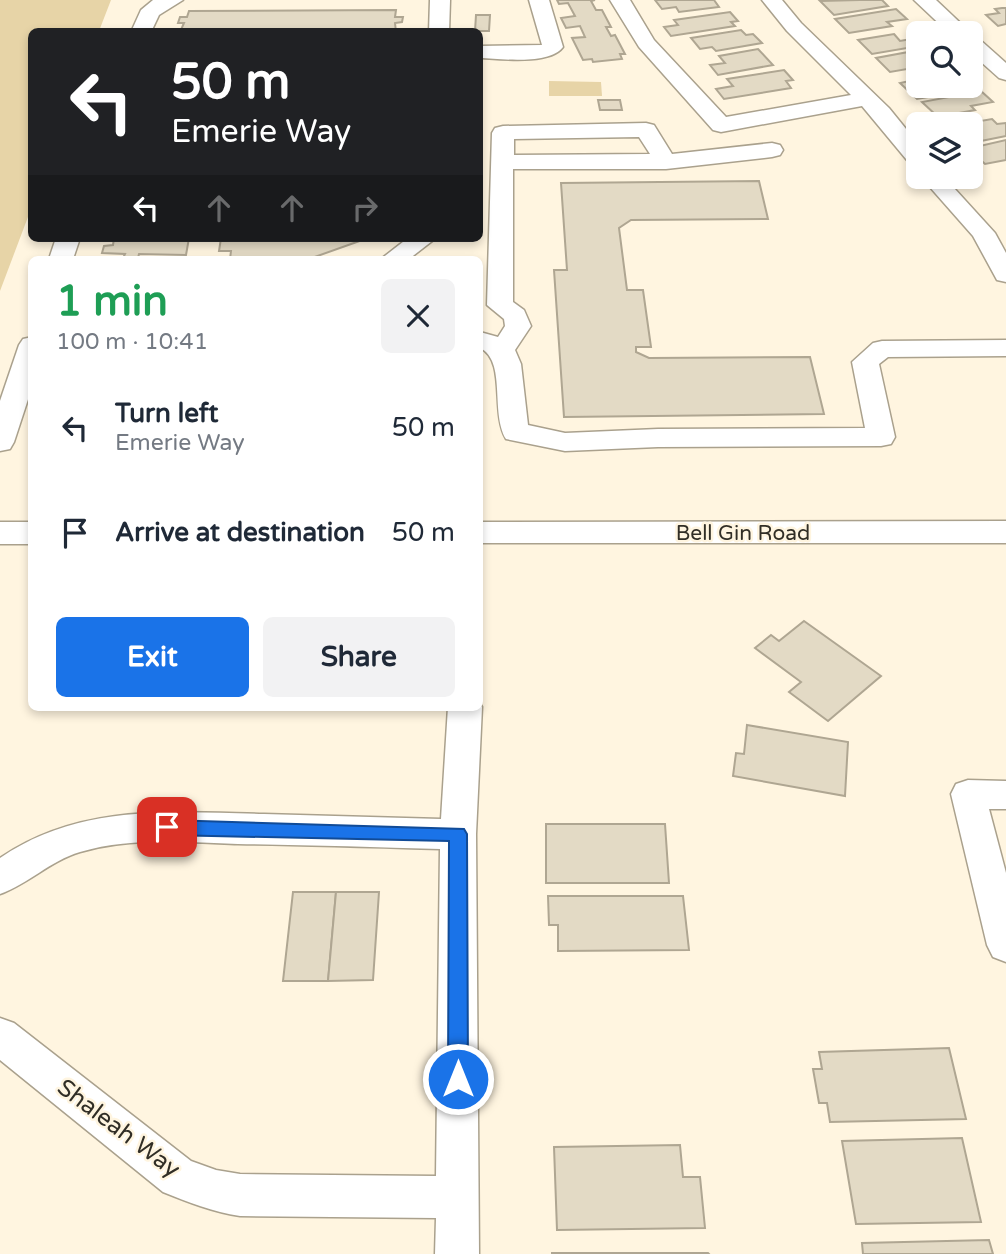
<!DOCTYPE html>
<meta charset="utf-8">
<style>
:root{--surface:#fff;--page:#f2f2f3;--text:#1f2937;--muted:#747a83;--accent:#1a73e8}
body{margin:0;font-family:"Varela Round",sans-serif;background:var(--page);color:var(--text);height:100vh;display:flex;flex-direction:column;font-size:26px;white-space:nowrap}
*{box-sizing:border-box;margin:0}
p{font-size:23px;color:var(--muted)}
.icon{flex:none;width:38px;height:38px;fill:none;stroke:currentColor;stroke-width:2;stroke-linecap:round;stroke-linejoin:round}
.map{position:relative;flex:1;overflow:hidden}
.details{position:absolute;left:28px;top:256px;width:455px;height:455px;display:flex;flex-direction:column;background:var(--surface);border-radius:10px;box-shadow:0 4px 10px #0003}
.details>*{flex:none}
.hud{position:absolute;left:28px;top:28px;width:455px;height:214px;border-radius:10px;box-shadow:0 4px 10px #0003;background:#202124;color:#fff;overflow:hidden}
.controls{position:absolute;left:906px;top:21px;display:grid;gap:14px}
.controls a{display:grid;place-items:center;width:77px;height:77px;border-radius:10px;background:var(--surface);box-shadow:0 4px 10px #0003;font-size:35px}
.pin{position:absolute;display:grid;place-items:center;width:60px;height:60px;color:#fff;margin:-30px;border-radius:14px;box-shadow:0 4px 10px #0006}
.me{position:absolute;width:77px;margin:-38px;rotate:0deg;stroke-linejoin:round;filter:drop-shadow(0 0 5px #0008)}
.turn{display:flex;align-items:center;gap:24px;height:147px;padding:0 28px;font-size:32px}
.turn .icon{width:91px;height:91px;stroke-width:2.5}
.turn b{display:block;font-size:49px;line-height:60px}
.lanes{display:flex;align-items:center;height:66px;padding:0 28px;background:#0003;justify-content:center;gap:35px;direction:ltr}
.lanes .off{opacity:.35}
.round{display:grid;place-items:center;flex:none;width:74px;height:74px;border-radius:10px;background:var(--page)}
.head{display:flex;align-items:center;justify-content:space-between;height:119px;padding:0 28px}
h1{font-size:42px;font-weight:800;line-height:52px;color:#1e9e55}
.button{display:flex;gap:14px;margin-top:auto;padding:14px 28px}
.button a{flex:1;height:80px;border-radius:10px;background:var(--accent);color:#fff;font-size:28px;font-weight:800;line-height:80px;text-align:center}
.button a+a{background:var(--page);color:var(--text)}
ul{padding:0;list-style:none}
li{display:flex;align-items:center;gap:21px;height:105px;padding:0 28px}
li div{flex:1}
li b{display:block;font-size:26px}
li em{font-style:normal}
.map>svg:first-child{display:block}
</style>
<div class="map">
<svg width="1006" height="1254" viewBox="0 0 1006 1254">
<rect width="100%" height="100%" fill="#fff5e0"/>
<g fill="#e7d4a7">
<polygon points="0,0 111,0 99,31 32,32 31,209 0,291"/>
<polygon points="549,81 601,82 602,96 549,96"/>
</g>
<g fill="#e3dac5" stroke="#afa692" stroke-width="2">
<polygon points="557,0 595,0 591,1 596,10 602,10 611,27 606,27 611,36 615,35 625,54 620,54 622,59 593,62 592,59 583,60 572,38 585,37 580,26 566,28 561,18 575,16 568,3 559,4"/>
<polygon points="655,0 714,0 719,7 679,12 676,7 662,9"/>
<polygon points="860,0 882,0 888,6 834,15 820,1"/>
<polygon points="1002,8 1006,8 1006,24 998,26 986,15 999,13 995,9"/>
<polygon points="896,9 907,19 887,22 892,26 849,33 835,19"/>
<polygon points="396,10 395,17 403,17 402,22 395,23 396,32 180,32 184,23 178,23 180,17 187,17 189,11"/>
<polygon points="730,12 738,21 731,22 735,26 671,36 664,27 678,25 674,20"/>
<polygon points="476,15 490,15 489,31 475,31"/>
<polygon points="741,30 746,35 753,34 762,43 716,51 712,47 700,49 691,38"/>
<polygon points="894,34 900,41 917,38 919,46 872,54 858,40"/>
<polygon points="758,49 773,65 718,75 710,65 725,63 719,56"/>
<polygon points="919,50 919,67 890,72 876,58"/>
<polygon points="784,70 793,80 786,81 791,88 724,99 716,89 733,86 727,79"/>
<polygon points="919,79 919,86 971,86 971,79 980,88 917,99 900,83"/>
<polygon points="981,91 993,102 971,106 975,110 938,117 922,102"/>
<polygon points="598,100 620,100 622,110 600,110"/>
<polygon points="992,119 997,124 1006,123 1006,136 971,143 971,124 963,124"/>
<polygon points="1006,140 1006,160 985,164 971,151 971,148"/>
<polygon points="759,181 768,219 631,220 619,228 627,290 643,290 651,347 636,347 636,352 649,358 810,357 824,414 564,417 554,270 567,270 561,183"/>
<polygon points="114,238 189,238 186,255 139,254 138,258 123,258 125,254 102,253 104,246 113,245"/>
<polygon points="221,238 368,238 309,259 230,259 231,251 219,251"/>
<polygon points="804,621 881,676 828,721 789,692 801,682 755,648 771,635 779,641"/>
<polygon points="747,725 848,742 845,796 733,776 736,753 744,754"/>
<polygon points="546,824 665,824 669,883 546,883"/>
<polygon points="293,892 336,892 328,981 283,981"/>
<polygon points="336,892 379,892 373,980 328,981"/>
<polygon points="548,896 683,896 689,950 558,951 558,925 549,925"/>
<polygon points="949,1048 966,1119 830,1122 827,1103 819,1103 813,1069 822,1069 819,1052"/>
<polygon points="962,1138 981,1222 856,1224 842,1141"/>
<polygon points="680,1145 683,1177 700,1177 705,1228 557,1230 554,1147"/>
<polygon points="989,1240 993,1254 863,1254 862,1243"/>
<polygon points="552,1253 708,1253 709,1254 552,1254"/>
</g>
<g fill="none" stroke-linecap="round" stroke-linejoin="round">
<g stroke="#aaa18d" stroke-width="3">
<g id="minor">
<polygon points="153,0 183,0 159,15 151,32 131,32 141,10"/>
<polygon points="430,0 450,0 449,32 429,32"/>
<path d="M529 0H549L563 47C550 65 501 59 480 58V46L542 45Z"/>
<polygon points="610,0 630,0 654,40 726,117 851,95 787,31 762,0 782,0 801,23 889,108 919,145 919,167 911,165 862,106 721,132 713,130 639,47"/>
<polygon points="914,0 936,0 971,33 949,33"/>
<polygon points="971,36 978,38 1006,63 1006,80 999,78 971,53"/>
<path d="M646 123 654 125 672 154 772 143 780 145 783 150 780 155 772 157 666 169H513V302L524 310 531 326 515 350 521 364 528 425 565 433 658 429 865 428 852 362 873 343 882 341 1006 340V356L888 357 879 364 895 437 891 444 881 446 658 447 565 451 506 439C490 412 507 361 480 348V332L498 337 505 326 504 319 487 305 492 133 495 128 503 126ZM639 137 650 154 514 155V139Z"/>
<polygon points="921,177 944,177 995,233 1006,253 1006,282 997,280 973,236"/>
<polygon points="56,238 80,238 73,259 49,259"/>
<polygon points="408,238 436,238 409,259 381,259"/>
<polygon points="32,337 32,387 14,442 10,449 0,451 0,401 19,345 23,339"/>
<polygon points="1006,521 1006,543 480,543 480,522"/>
<rect x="0" y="522" width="32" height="22"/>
<path d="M480 703 482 707 476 834 479 1254H435L436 1218 240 1216C213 1212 188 1202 163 1192L0 1060V1018L14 1023 191 1161 216 1170 240 1174 436 1176 440 849C373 847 305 845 238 844 186 842 131 837 80 852 50 861 28 884 0 894V858C80 803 172 812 264 814 323 816 382 817 441 819L448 707H480Z"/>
<polygon points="968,780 1006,781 1006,809 989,809 1006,873 1006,962 993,957 987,945 951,794 956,784"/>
</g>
</g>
<use href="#minor" fill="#fff" fill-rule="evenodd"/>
</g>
<polygon fill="#1a73e8" stroke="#114b97" stroke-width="2" points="167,820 464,829 467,834 468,1079 465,1086 458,1088 451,1086 448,1079 449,841 167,835 161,833 159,827 161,822"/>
<g text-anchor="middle" stroke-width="5" stroke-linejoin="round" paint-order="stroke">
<g font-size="21" fill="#312e26" stroke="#fff5e0">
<text x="743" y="540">Bell Gin Road</text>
</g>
<g font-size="24" fill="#312e26" stroke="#fff5e0">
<text transform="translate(119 1128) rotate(37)" y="8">Shaleah Way</text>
</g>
</g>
</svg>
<div class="controls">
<a><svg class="icon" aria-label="search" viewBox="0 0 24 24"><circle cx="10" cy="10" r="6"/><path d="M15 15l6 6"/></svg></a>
<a><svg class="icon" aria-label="layers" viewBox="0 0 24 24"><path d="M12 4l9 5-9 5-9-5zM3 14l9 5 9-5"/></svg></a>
</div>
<div class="pin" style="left:167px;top:827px;background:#d93025"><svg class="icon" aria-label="arrive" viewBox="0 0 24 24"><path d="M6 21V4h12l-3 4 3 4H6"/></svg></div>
<svg class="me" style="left:458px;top:1079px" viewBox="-20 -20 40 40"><circle r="17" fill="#1a73e8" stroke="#fff" stroke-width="3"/><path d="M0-11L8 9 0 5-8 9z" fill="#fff"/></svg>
<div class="hud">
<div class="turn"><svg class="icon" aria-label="left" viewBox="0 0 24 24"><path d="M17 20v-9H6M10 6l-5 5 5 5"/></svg><div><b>50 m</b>Emerie Way</div></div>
<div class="lanes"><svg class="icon" aria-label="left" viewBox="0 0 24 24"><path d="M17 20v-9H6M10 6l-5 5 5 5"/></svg><svg class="icon off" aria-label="ahead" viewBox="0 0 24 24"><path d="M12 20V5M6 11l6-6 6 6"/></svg><svg class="icon off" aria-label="ahead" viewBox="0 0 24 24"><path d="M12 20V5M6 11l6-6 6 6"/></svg><svg class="icon off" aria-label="right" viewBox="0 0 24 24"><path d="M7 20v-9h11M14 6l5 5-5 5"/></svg></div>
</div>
<section class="details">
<div class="head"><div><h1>1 min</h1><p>100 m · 10:41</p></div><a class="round"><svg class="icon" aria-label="close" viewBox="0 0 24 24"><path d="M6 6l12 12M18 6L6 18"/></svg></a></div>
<ul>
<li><svg class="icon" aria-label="left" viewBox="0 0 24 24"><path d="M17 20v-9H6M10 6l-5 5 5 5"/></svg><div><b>Turn left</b><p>Emerie Way</p></div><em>50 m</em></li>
<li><svg class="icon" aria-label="arrive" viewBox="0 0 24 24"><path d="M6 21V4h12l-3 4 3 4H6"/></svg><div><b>Arrive at destination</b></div><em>50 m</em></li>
</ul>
<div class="button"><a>Exit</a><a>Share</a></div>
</section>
</div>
